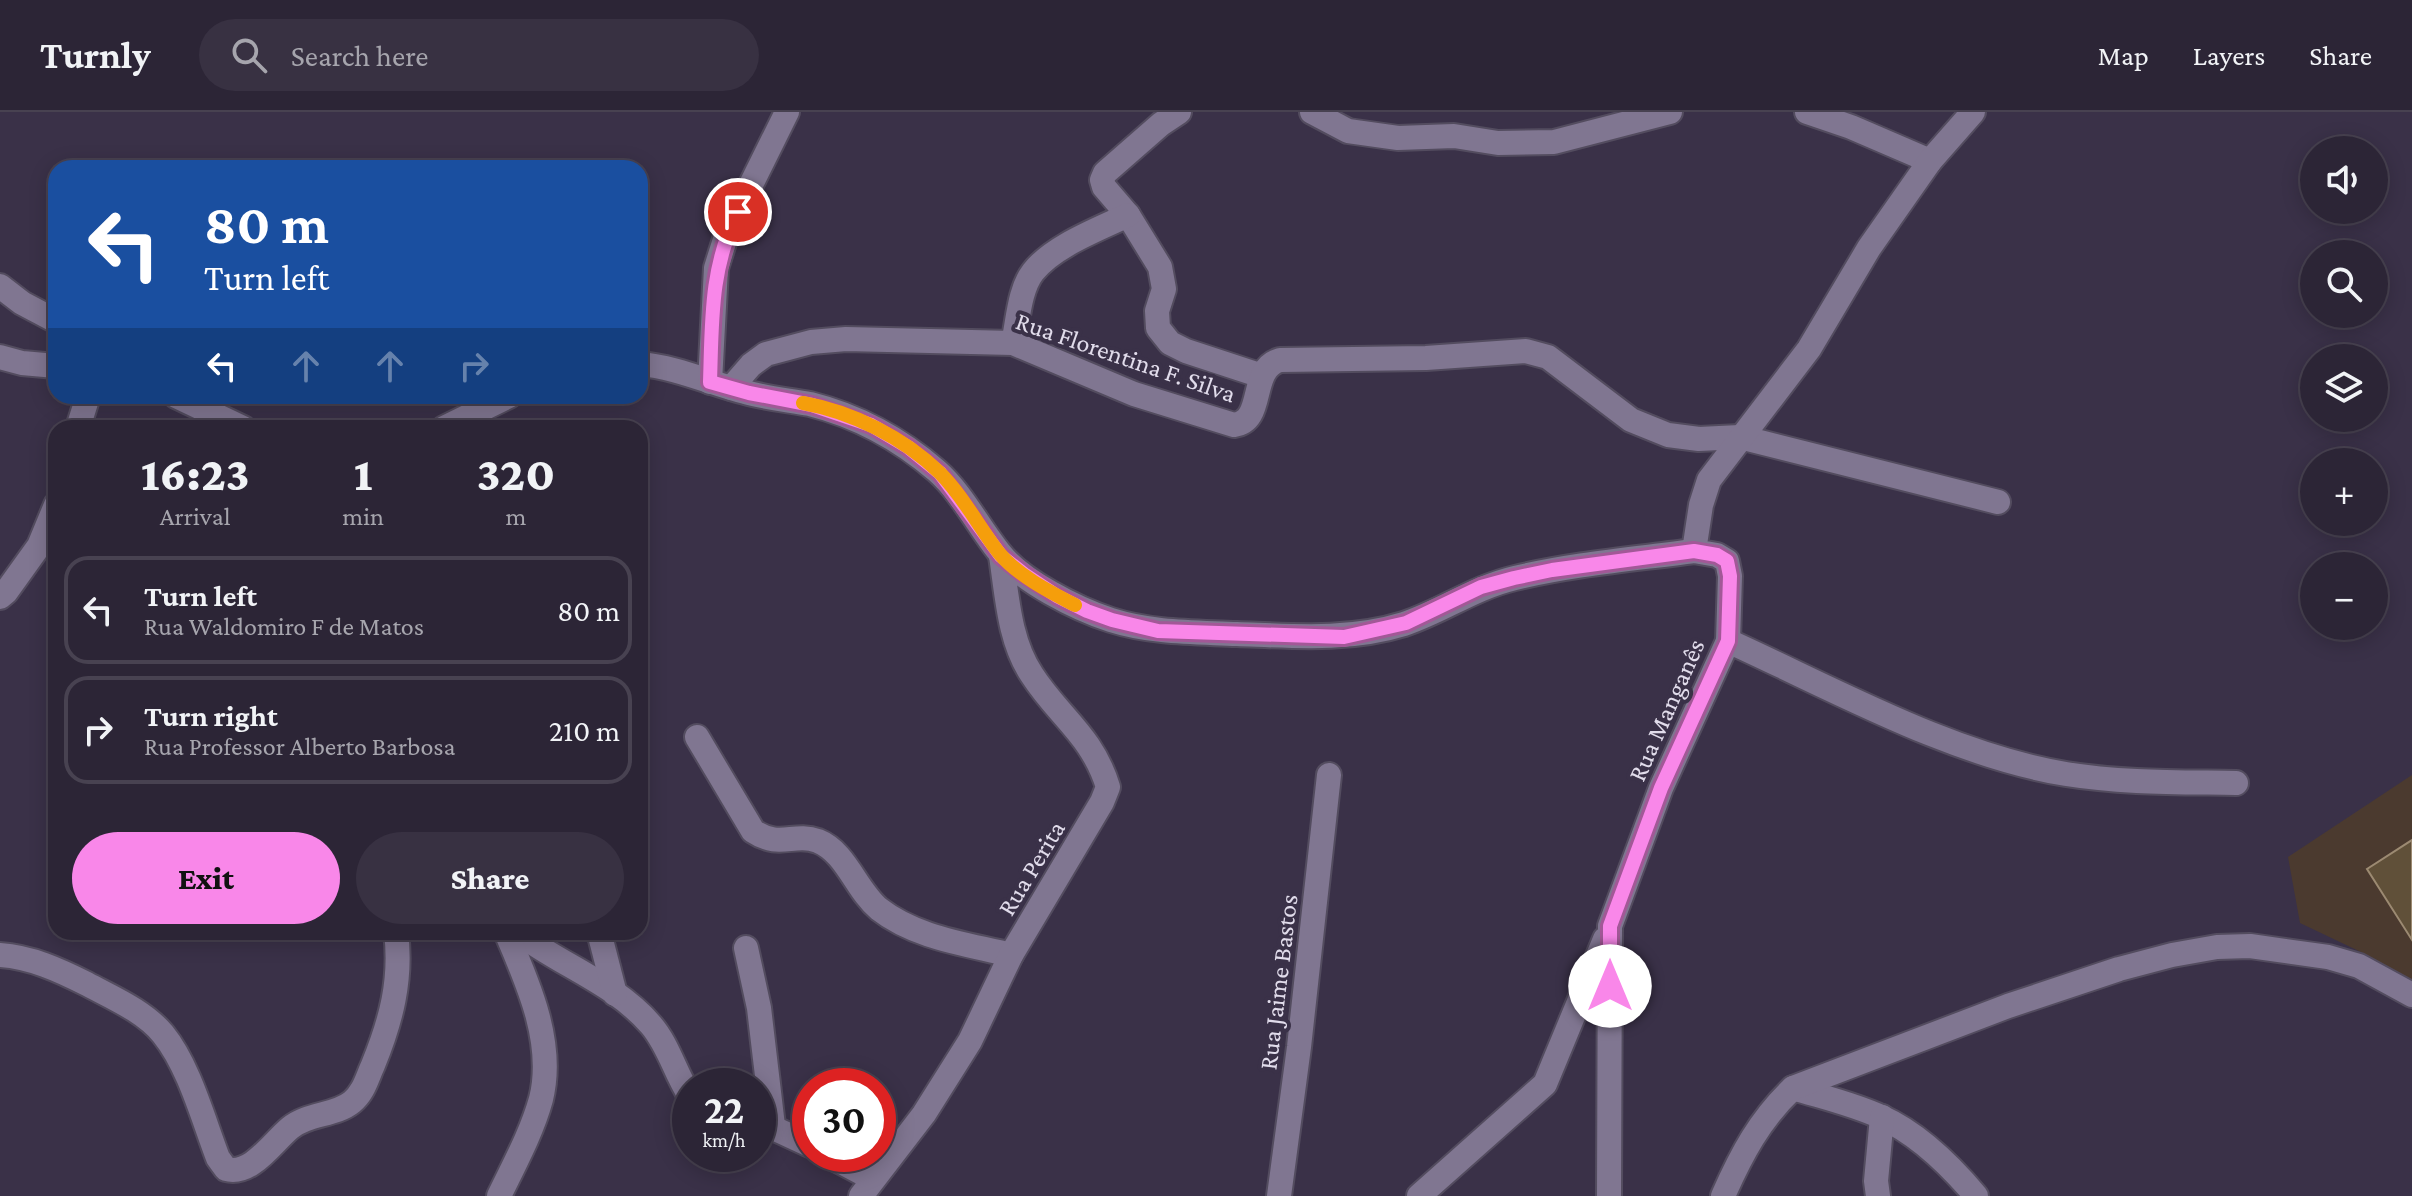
<!DOCTYPE html>
<meta charset="utf-8">
<style>
:root{--surface:#2c2536;--page:#383142;--text:#f1f3f6;--muted:#a6a5ad;--line:#484251;--accent:#f987e9}
body{margin:0;font-family:"Crimson Pro",serif;background:var(--page);color:var(--text);height:100vh;display:flex;flex-direction:column;font-size:30px;white-space:nowrap}
*{box-sizing:border-box;margin:0}
p{font-size:26px;color:var(--muted)}
.icon{flex:none;width:44px;height:44px;fill:none;stroke:currentColor;stroke-width:2;stroke-linecap:round;stroke-linejoin:round}
.map{position:relative;flex:1;overflow:hidden}
.panel{position:absolute;left:48px;top:308px;width:600px;height:520px;display:flex;flex-direction:column;background:var(--surface);border-radius:24px;box-shadow:0 4px 20px #0003,0 0 0 2px var(--line)}
.panel>*{flex:none}
.hud{position:absolute;left:48px;top:48px;width:600px;height:244px;border-radius:24px;box-shadow:0 4px 20px #0003,0 0 0 2px var(--line);background:#1a4fa0;color:#fff;overflow:hidden}
.tools{position:absolute;left:2300px;top:24px;display:grid;gap:16px}
.tools a{display:grid;place-items:center;width:88px;height:88px;border-radius:50%;background:var(--surface);box-shadow:0 4px 20px #0003,0 0 0 2px var(--line);font-size:40px}
.speed{position:absolute;left:672px;top:956px;display:flex;gap:16px;font-size:40px;font-weight:700;text-align:center}
.speed>*{display:grid;place-content:center;width:104px;height:104px;border-radius:50%;background:var(--surface);box-shadow:0 4px 20px #0003,0 0 0 2px var(--line);line-height:1}
.speed small{font-size:20px;font-weight:400}
.speed .limit{border:12px solid #d22;background:#fff;color:#111}
.pin{position:absolute;display:grid;place-items:center;width:68px;height:68px;color:#fff;margin:-34px;border:4px solid #fff;border-radius:50%;box-shadow:0 2px 8px #0007}
.me{position:absolute;width:88px;margin:-44px;rotate:0deg;stroke-linejoin:round;filter:drop-shadow(0 0 6px #0008)}
.turn{display:flex;align-items:center;gap:28px;height:168px;padding:0 24px;font-size:36px}
.turn .icon{width:104px;height:104px;stroke-width:2.5}
.turn b{display:block;font-size:56px;line-height:68px}
.lanes{display:flex;align-items:center;height:76px;padding:0 24px;background:#0003;justify-content:center;gap:40px;direction:ltr}
.lanes .off{opacity:.35}
.eta{display:flex;justify-content:space-evenly;align-items:center;height:136px;text-align:center}
.eta b{font-size:48px;font-weight:800;line-height:56px}
.button{display:flex;gap:16px;margin-top:auto;padding:16px 24px}
.button a{flex:1;height:92px;border-radius:48px;background:var(--accent);color:#111;font-size:32px;font-weight:800;line-height:92px;text-align:center}
.button a+a{background:var(--page);color:var(--text)}
ul{padding:0;list-style:none}
li{display:flex;align-items:center;gap:24px;height:108px;margin:0 16px 12px;padding:0 8px;border:4px solid var(--line);border-radius:24px}
li div{flex:1}
li b{display:block;font-size:30px}
li em{font-style:normal}
header{display:flex;align-items:center;gap:48px;box-sizing:border-box;height:112px;padding:0 40px;background:var(--surface);border-bottom:2px solid var(--line)}
header strong{font-size:38px}
nav{display:flex;gap:44px;margin-inline-start:auto;font-size:28px}
.search{width:560px;height:72px;background:var(--page);display:flex;align-items:center;gap:20px;box-sizing:border-box;padding:0 28px;border-radius:44px;color:var(--muted);font-size:30px}
.map>svg:first-child{display:block}
</style>
<header>
<strong>Turnly</strong>
<div class="search"><svg class="icon" aria-label="search" viewBox="0 0 24 24"><circle cx="10" cy="10" r="6"/><path d="M15 15l6 6"/></svg>Search here</div>
<nav><a>Map</a><a>Layers</a><a>Share</a></nav>
</header>
<div class="map">
<svg width="2412" height="1084" viewBox="0 0 2412 1084">
<rect width="100%" height="100%" fill="#3a3148"/>
<polygon fill="#4b3a2f" points="2412,663 2412,878 2363,841 2300,811 2288,745"/>
<polygon fill="#605039" stroke="#9c8a72" stroke-width="2" points="2412,728 2412,828 2367,757"/>
<g fill="none" stroke-linecap="round" stroke-linejoin="round">
<g stroke="#534c5f" stroke-width="28">
<g id="minor">
<polyline points="1179,0 1161,12 1105,61 1102,68 1104,75 1128,103 1160,155 1164,177 1157,199 1158,216 1170,231 1186,239 1262,264"/>
<polyline points="1312,0 1348,19 1398,26 1454,24 1498,31 1554,30 1670,0"/>
<polyline points="1807,0 1851,15 1930,49"/>
<polyline points="0,174 22,191 56,209"/>
<path d="M1013 231C1018 210 1019 178 1033 160 1053 134 1099 117 1128 103"/>
<polyline points="0,245 22,251 56,254"/>
<path d="M640 252C676 255 710 271 745 280 766 286 788 288 810 292 858 304 900 327 937 359 962 381 978 414 999 440 1021 469 1077 497 1111 508 1152 521 1194 520 1237 522 1293 524 1349 529 1404 512 1443 499 1473 476 1515 466 1573 452 1634 447 1694 439"/>
<polyline points="710,270 716,156 727,121 787,0"/>
<path d="M731 276 751 253 766 242 811 230 846 227 1013 231 1134 282 1234 313C1266 309 1248 257 1280 248L1426 246 1526 239 1548 245 1631 308 1668 323 1699 327 1740 325 1998 390"/>
<polyline points="176,284 243,316"/>
<polyline points="78,316 88,284"/>
<polyline points="444,316 509,284"/>
<polyline points="0,485 6,480 39,434 56,393"/>
<path d="M1728 529C1834 577 1951 643 2066 662 2122 671 2180 670 2236 671"/>
<path d="M697 625 753 719C780 737 793 720 818 729 846 740 856 778 879 797 916 826 967 832 1011 843"/>
<path d="M517 820C560 853 615 871 651 913 669 934 675 961 690 984"/>
<polyline points="599,820 615,882"/>
<polyline points="746,836 759,896 773,1014"/>
<path d="M0 843C31 845 59 858 87 872 113 886 144 899 163 922 189 954 203 1007 218 1046L226 1057C251 1064 272 1031 290 1016 308 1001 335 1004 352 990 364 980 367 966 373 953 391 909 402 868 396 820"/>
<path d="M1793 976C1822 985 1853 992 1881 1005 1919 1022 1950 1053 1976 1084"/>
<polyline points="758,1009 810,1033"/>
<polyline points="826,1042 873,1067"/>
<path d="M499 1084C514 1053 532 1020 541 987 555 931 528 871 506 820"/>
<path d="M861 1084 924 1002 970 929 1011 843 1102 690 1108 675C1092 623 1059 605 1032 563 1009 529 1007 483 1001 444"/>
<polyline points="1279,1084 1299,935 1329,663"/>
<polyline points="1419,1084 1545,972 1605,827"/>
<polyline points="1609,1084 1610,814 1661,676 1728,529 1730,464 1727,449 1717,443 1694,439 1701,393 1709,368 1809,237 1869,136 1930,49 1973,0"/>
<path d="M1723 1084C1741 1043 1760 1007 1793 976L2008 894 2119 857 2172 843 2217 835 2250 834 2328 845 2359 854 2412 883"/>
<polyline points="1878,1084 1876,1069 1882,1005"/>
</g>
</g>
<use href="#minor" stroke="#807691" stroke-width="24"/>
</g>
<g fill="none" stroke-linecap="round" stroke-linejoin="round">
<g stroke="#a25897" stroke-width="20">
<path id="route" d="M738 100C710 155 712 210 710 270L749 281 812 293 871 313 908 335 940 361 1001 444 1024 462 1057 484 1087 499 1112 508 1158 519 1344 525 1406 511 1481 475 1514 466 1552 458 1694 439 1717 443 1727 449 1730 464 1728 529 1661 676 1610 814V874"/>
</g>
<use href="#route" stroke="#f987e9" stroke-width="14"/>
<path stroke="#f59e0b" stroke-width="14" d="M803 291C853 300 904 326 940 361 963 384 979 415 999 441 1017 463 1050 480 1075 493"/>
</g>
<g text-anchor="middle" stroke-width="8" stroke-linejoin="round" paint-order="stroke">
<g font-size="26" fill="#e1dceb" stroke="#3a3148">
<text transform="translate(1126 245) rotate(19)" y="9">Rua Florentina F. Silva</text>
<text transform="translate(1666 598) rotate(-66)" y="9">Rua Manganês</text>
<text transform="translate(1031 756) rotate(-59)" y="9">Rua Perita</text>
<text transform="translate(1278 870) rotate(-83)" y="9">Rua Jaime Bastos</text>
</g>
</g>
</svg>
<div class="tools">
<a><svg class="icon" aria-label="sound" viewBox="0 0 24 24"><path d="M4 9h4l5-4v14l-5-4H4zM17 9q2 3 0 6"/></svg></a>
<a><svg class="icon" aria-label="search" viewBox="0 0 24 24"><circle cx="10" cy="10" r="6"/><path d="M15 15l6 6"/></svg></a>
<a><svg class="icon" aria-label="layers" viewBox="0 0 24 24"><path d="M12 4l9 5-9 5-9-5zM3 14l9 5 9-5"/></svg></a>
<a>+</a>
<a>−</a>
</div>
<div class="speed"><div>22<small>km/h</small></div><div class="limit">30</div></div>
<div class="pin" style="left:738px;top:100px;background:#d93025"><svg class="icon" aria-label="arrive" viewBox="0 0 24 24"><path d="M6 21V4h12l-3 4 3 4H6"/></svg></div>
<svg class="me" style="left:1610px;top:874px" viewBox="-20 -20 40 40"><circle r="19" fill="#fff"/><path d="M0-13L10 11 0 6-10 11z" fill="#f987e9"/></svg>
<div class="hud">
<div class="turn"><svg class="icon" aria-label="left" viewBox="0 0 24 24"><path d="M17 20v-9H6M10 6l-5 5 5 5"/></svg><div><b>80 m</b>Turn left</div></div>
<div class="lanes"><svg class="icon" aria-label="left" viewBox="0 0 24 24"><path d="M17 20v-9H6M10 6l-5 5 5 5"/></svg><svg class="icon off" aria-label="ahead" viewBox="0 0 24 24"><path d="M12 20V5M6 11l6-6 6 6"/></svg><svg class="icon off" aria-label="ahead" viewBox="0 0 24 24"><path d="M12 20V5M6 11l6-6 6 6"/></svg><svg class="icon off" aria-label="right" viewBox="0 0 24 24"><path d="M7 20v-9h11M14 6l5 5-5 5"/></svg></div>
</div>
<section class="panel">
<div class="eta">
<div><b>16:23</b><p>Arrival</p></div>
<div><b>1</b><p>min</p></div>
<div><b>320</b><p>m</p></div>
</div>
<ul>
<li><svg class="icon" aria-label="left" viewBox="0 0 24 24"><path d="M17 20v-9H6M10 6l-5 5 5 5"/></svg><div><b>Turn left</b><p>Rua Waldomiro F de Matos</p></div><em>80 m</em></li>
<li><svg class="icon" aria-label="right" viewBox="0 0 24 24"><path d="M7 20v-9h11M14 6l5 5-5 5"/></svg><div><b>Turn right</b><p>Rua Professor Alberto Barbosa</p></div><em>210 m</em></li>
</ul>
<div class="button"><a>Exit</a><a>Share</a></div>
</section>
</div>
